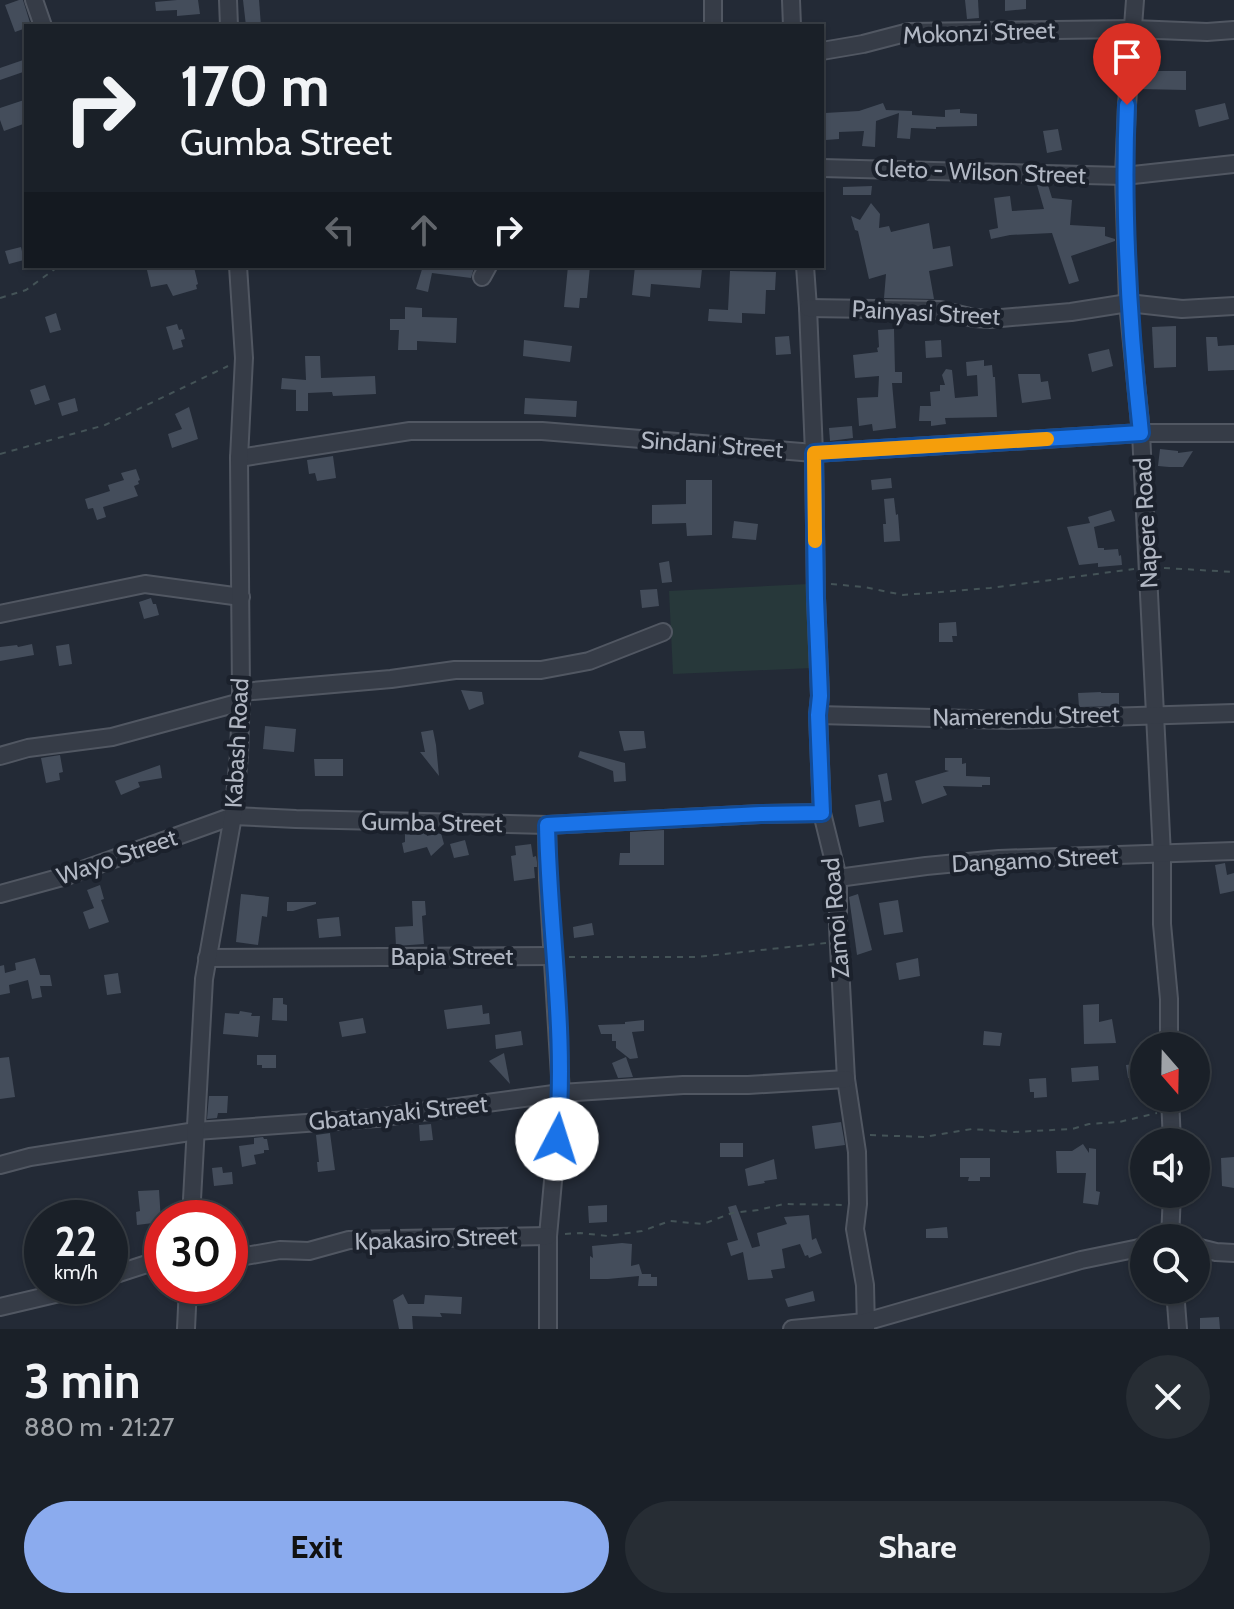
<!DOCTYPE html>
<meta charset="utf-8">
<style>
:root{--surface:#1a2028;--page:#272d34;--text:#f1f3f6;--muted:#9fa3a8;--line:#383e45;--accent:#8babee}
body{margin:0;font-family:Cabin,sans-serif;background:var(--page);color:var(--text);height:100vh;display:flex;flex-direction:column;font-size:30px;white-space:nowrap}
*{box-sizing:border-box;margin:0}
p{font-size:26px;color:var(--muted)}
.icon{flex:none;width:44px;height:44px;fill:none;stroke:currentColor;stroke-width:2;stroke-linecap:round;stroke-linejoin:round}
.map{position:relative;height:1329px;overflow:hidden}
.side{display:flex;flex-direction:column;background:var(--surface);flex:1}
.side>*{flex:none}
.hud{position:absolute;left:24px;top:24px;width:800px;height:244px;border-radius:0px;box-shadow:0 2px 6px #0004,0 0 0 2px var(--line);background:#1a2028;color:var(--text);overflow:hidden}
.needle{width:52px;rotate:160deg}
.controls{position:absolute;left:1130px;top:1032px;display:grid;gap:16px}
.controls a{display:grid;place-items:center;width:80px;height:80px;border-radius:50%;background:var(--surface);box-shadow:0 2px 6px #0004,0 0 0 2px var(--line);font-size:40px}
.speed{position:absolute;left:24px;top:1200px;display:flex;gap:16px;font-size:40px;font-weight:700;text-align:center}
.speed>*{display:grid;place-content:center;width:104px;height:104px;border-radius:50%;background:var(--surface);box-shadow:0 2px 6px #0004,0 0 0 2px var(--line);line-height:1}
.speed small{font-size:20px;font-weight:400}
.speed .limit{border:12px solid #d22;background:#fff;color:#111}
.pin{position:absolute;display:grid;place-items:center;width:68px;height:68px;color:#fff;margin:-82px -34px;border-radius:50% 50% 50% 0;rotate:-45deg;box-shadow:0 0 8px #0007}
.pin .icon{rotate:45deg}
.me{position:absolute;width:88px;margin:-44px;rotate:5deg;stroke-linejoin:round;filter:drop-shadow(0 0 6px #0008)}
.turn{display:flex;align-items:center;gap:28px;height:168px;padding:0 24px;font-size:36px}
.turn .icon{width:104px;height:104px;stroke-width:2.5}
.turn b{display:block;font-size:56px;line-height:68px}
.lanes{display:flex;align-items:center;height:76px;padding:0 24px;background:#0003;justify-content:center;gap:40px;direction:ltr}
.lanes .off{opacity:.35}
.round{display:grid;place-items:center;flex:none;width:84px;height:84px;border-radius:42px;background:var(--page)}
.head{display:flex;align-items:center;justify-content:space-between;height:136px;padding:0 24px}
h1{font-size:48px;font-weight:700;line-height:60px}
.cta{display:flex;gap:16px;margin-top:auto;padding:16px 24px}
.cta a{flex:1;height:92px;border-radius:48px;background:var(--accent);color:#111;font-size:32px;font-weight:700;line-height:92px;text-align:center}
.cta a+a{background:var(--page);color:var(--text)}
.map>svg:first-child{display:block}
</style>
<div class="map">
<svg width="1234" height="1329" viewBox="0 0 1234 1329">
<rect width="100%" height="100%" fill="#232a36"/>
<polygon fill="#27383a" points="809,584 812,668 673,674 669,591"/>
<g fill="#444d5b">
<polygon points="19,0 23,0 31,26 26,26 26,28 15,32 5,5"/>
<polygon points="177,0 198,0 200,14 177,16 177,10 156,11 155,2"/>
<polygon points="243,0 259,0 261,26 246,26"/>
<polygon points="965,0 978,0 979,18 967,19"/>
<polygon points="1005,0 1026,0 1026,9 1005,11"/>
<polygon points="1143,40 1146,40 1148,71 1186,71 1186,90 1139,89"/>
<polygon points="26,59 26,71 0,80 0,68"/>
<polygon points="24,100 26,107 26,123 4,131 0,120 0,108"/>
<polygon points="883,103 886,110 912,111 912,115 945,117 945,110 960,109 960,113 977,114 977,126 936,127 936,129 911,128 910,139 897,138 899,113 876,121 875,147 862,146 864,131 839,132 839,139 826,140 826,130 822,130 822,115 825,115 825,113 859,111"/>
<polygon points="1225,103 1229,119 1199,127 1195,110"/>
<polygon points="1058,129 1062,150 1047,153 1043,131"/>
<polygon points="1037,185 1048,185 1052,198 1072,200 1070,225 1105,227 1105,236 1115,239 1115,241 1071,256 1079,281 1069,284 1052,233 1010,235 991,239 989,230 998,228 994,198 1010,196 1012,211 1044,209"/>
<polygon points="872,186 871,195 843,195 843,187"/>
<polygon points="871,203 880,214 879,228 889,226 891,232 929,223 933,249 950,246 953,266 929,271 934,299 884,298 886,274 869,279 858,231 855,230 851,216 860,220"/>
<polygon points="21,247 24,260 9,264 5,251"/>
<polygon points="146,266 187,266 188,269 194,267 198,284 196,285 197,289 173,296 167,284 151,287"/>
<polygon points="423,266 458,266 474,268 471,278 432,273 428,292 416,289"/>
<polygon points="568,266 590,266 587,298 580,298 579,308 564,307"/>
<polygon points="635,266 702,269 700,288 651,284 650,297 632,295"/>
<polygon points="730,271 776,272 775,290 766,290 765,314 742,313 742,323 708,321 709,309 728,310"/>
<polygon points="405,307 422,308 422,317 457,318 456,343 417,341 417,350 398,350 399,330 390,330 390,319 405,319"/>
<polygon points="56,313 61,330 50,333 45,317"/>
<polygon points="177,324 179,330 182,329 185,339 181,340 183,347 173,350 166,327"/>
<polygon points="1176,326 1176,367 1154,368 1152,327"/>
<polygon points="894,329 895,372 902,372 902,383 892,383 896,428 873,431 872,424 859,426 857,398 878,397 879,376 855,378 853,355 878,352 877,348 879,347 878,330"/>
<polygon points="789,336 791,354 776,355 775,337"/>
<polygon points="1206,337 1217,337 1218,346 1234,345 1234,370 1208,371"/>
<polygon points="524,340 572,346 570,362 523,356"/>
<polygon points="941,340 942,357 926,358 925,341"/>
<polygon points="1109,349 1113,366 1092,372 1088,354"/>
<polygon points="305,356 320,356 321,378 375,376 376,394 333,396 332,392 308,393 308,411 296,411 296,390 281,389 282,378 306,380"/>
<polygon points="984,360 984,366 992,365 993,377 995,377 997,417 945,418 946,424 931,426 931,421 919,421 920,406 931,406 930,392 940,391 940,385 945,385 942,375 946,369 952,370 955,398 978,396 977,375 967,376 966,362"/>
<polygon points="1018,374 1040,374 1041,382 1048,381 1051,399 1022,403"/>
<polygon points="45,385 50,400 35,405 30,390"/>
<polygon points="75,398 78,411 62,416 58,403"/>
<polygon points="525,398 577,401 576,417 524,414"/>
<polygon points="189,407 198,439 172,448 168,434 182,429 175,414"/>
<polygon points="852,426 853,438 830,441 829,428"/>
<polygon points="1160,449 1178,451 1178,453 1193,451 1183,467 1169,467 1158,466"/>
<polygon points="333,456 336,478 317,481 315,473 309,474 307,460"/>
<polygon points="136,469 140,480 138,481 139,484 134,486 138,496 103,507 106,517 97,520 93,508 88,509 85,499 110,491 108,485 124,480 121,473"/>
<polygon points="891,478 892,488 872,490 871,480"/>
<polygon points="686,480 712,480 712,535 687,536 686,523 652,524 652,505 686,504"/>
<polygon points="894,498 896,515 898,514 900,541 884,542 883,524 886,524 884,499"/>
<polygon points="1111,510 1115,521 1094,527 1098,548 1104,548 1104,550 1118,549 1119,556 1121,555 1122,565 1098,567 1098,563 1079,565 1067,527 1090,523 1088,517"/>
<polygon points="734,521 758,524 756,540 732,538"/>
<polygon points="669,561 672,582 662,583 659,563"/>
<polygon points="657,589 659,606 642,608 640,590"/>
<polygon points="151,598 153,604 156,604 159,615 144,619 139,602"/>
<polygon points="956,622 957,636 952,636 953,642 939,642 939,623"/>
<polygon points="32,644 34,655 0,661 0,647 17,645 18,647"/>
<polygon points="69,644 72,664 59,666 56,646"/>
<polygon points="461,690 482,692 484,704 469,710"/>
<polygon points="1101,692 1101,693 1119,693 1119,706 1079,707 1078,693"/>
<polygon points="265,726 296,729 294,752 263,749"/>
<polygon points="433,730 436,745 439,776 420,752 425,752 421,732"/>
<polygon points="619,731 644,731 646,748 624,751"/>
<polygon points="580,751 625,763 626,781 614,782 613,771 578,757"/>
<polygon points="60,755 63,772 59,773 60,780 46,783 41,758"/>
<polygon points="945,758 962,758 962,764 966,763 966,776 990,777 990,785 982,785 982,787 943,786 947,795 922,804 915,781 949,771 945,770"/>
<polygon points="314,759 343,759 343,776 315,776"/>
<polygon points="160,765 162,778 138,782 140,787 121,795 115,781"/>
<polygon points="887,773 892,800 884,802 878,775"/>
<polygon points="880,800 884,822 859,827 855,805"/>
<polygon points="664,830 664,865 619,865 620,853 630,853 630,832"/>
<polygon points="405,833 426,833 427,836 441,833 444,844 431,856 427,847 404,853 402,843 405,842"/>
<polygon points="465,840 469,855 454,858 450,844"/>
<polygon points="531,844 533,857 536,856 537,862 537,867 534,867 535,878 514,881 511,856 516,855 515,846"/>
<polygon points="1225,863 1227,875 1234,873 1234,891 1220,894 1215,865"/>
<polygon points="100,885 104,899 101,900 109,922 89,929 83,912 94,908 87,890"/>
<polygon points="241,894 269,897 267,917 262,916 258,945 236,942"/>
<polygon points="858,894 872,950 857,955 849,897"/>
<polygon points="898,900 903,932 884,935 879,903"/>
<polygon points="412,901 425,901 426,915 422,916 424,944 396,946 395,927 413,926"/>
<polygon points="287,902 316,902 316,904 293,911 287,911"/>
<polygon points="339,917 341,936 319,938 317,919"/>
<polygon points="592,923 594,935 574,938 573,927"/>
<polygon points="35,958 40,975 50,975 52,986 40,986 42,997 32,999 28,980 9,985 10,993 0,995 0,966 4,965 5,973 16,970 15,963"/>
<polygon points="918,958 920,976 899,980 896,963"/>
<polygon points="118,973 121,993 107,995 104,975"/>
<polygon points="273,998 283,998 283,1004 287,1005 287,1021 272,1020"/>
<polygon points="1099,1004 1099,1022 1112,1019 1116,1043 1084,1044 1083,1005"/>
<polygon points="482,1005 483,1014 489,1013 490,1024 447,1029 444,1010"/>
<polygon points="240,1011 252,1013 251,1016 260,1016 258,1037 223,1034 225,1013 239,1014"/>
<polygon points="363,1018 366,1033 342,1037 339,1022"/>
<polygon points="644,1020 644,1031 632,1032 638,1058 630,1059 616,1048 616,1041 612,1041 612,1034 601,1034 598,1025 625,1024 625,1022"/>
<polygon points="521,1031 523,1045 496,1049 495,1035"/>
<polygon points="984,1031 1002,1033 1000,1046 983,1045"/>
<polygon points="504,1053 510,1084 489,1061"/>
<polygon points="257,1055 276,1055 276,1068 262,1068 262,1065 257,1065"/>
<polygon points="9,1057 15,1097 0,1099 0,1058"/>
<polygon points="626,1057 633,1077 618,1078 612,1063"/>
<polygon points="1144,1063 1144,1078 1128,1078 1126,1065"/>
<polygon points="1098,1066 1099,1080 1072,1082 1071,1068"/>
<polygon points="1046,1078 1047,1097 1034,1098 1034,1092 1030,1092 1029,1079"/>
<polygon points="209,1096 228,1096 227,1113 218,1113 217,1118 207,1119"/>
<polygon points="841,1122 845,1145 815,1149 812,1126"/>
<polygon points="431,1124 433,1140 420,1141 419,1125"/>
<polygon points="330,1133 335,1170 318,1172 317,1162 319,1162 316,1135"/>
<polygon points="263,1137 264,1139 267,1139 269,1150 264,1150 264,1153 254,1155 256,1164 242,1167 239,1146 254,1144 254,1138"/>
<rect x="720" y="1143" width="23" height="14"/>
<polygon points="1083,1144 1089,1153 1089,1148 1096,1149 1096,1191 1100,1192 1098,1205 1083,1203 1086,1173 1057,1173 1056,1151 1072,1151"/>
<polygon points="1234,1157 1234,1188 1222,1186 1221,1158"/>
<polygon points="960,1158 990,1158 990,1177 980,1177 980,1181 968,1181 969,1177 960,1177"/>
<polygon points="774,1159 777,1179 764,1181 765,1183 748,1186 745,1169"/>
<polygon points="222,1167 223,1173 232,1172 233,1184 214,1186 212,1168"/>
<polygon points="159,1190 161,1222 137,1225 136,1212 140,1211 138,1191"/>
<polygon points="607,1205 607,1222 589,1223 588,1206"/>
<polygon points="736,1205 752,1248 760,1246 757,1233 787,1224 784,1217 809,1215 812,1240 816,1238 822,1253 809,1258 808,1255 805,1256 800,1244 782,1249 785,1268 771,1270 773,1278 748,1280 743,1252 731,1256 727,1243 738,1240 728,1207"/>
<polygon points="947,1227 948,1238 926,1238 926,1229"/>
<polygon points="622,1243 632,1244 631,1266 639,1264 642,1274 651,1274 651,1277 657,1277 657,1286 638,1286 639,1276 608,1279 590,1279 590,1256 593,1258 592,1246"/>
<polygon points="813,1291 815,1301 788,1307 785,1299"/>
<polygon points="403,1294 408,1304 424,1304 425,1295 462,1297 461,1314 440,1313 442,1317 412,1316 413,1329 399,1329 393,1300"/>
<polygon points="1219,1317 1220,1329 1200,1329 1200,1318"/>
</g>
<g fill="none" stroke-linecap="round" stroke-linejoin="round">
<g stroke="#515762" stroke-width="20">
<g id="minor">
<polyline points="34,0 43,26"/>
<polyline points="228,0 229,26"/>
<polyline points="791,0 792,26"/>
<polyline points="1135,0 1127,105 1124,176 1128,303 1141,433 1162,855 1162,924 1169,999 1169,1046"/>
<polyline points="713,26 713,0"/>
<polyline points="822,51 863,44 909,32 1134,29 1207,32 1234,30"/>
<polyline points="822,168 1124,176 1234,164"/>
<polyline points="805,266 808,308 814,453 816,598 820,696 818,715 822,813 838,878 838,927 846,1079 857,1152 858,1204 855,1229 865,1285 866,1329"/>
<polyline points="482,277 488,266"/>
<polyline points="808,308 940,310 974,318 990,319 1071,312 1128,303 1182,309 1234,306"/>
<polyline points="239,458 410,431 542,431 814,453 1141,433 1234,433"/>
<polyline points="0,614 145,584 241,597"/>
<polyline points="241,692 391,679 455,670 541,670 589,661 663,632"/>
<polyline points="818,715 1009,720 1234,713"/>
<polyline points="0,756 28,748 112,737 241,702"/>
<polyline points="547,825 548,880 561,1093 548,1236 548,1329"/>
<polyline points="838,878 926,866 999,859 1234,851"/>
<polyline points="0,894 66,876 233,816 296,819 547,825 761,814 822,813"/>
<polyline points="207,958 554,956"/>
<polyline points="1170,1098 1172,1142"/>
<polyline points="0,1165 30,1157 196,1131 376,1118 561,1093 683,1085 748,1085 846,1079"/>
<polyline points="191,1218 204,979 233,816 239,755 241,692 239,458 244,358 238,266"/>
<polyline points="1170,1238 1172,1194"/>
<polyline points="1196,1247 1216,1252 1234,1253"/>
<polyline points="230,1256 240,1257 280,1250 309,1251 349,1240 548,1236"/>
<polyline points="110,1276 162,1259"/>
<polyline points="1175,1290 1178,1329"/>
<polyline points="0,1307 68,1291 82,1286"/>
<polyline points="186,1329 188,1286"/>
<polyline points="792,1329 865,1322 1081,1260 1144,1247"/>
</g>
</g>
<g stroke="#445357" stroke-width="2" stroke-dasharray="6 6" stroke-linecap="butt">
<polyline points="0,298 26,290 59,266"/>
<polyline points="0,454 105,425 228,366"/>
<polyline points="1164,568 1234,572"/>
<polyline points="831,584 864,587 903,595 990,588 1134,569"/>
<polyline points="569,957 697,957 826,943"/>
<polyline points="870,1135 924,1137 972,1129 1014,1132 1072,1129 1089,1124 1119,1122 1157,1113"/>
<polyline points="565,1234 580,1233 608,1236 642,1231 670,1221 703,1224 732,1213 758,1210 784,1204 845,1205"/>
</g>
<use href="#minor" stroke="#363c47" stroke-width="16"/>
</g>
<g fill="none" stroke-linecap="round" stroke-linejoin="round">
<g stroke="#114b97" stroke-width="20">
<path id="route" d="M557 1139C567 1035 549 929 547 825L761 814 822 813 818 715 820 696 816 598 814 453 1141 433C1129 323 1122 216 1127 105"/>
</g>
<use href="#route" stroke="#1a73e8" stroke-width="14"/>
<polyline stroke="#f59e0b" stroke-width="14" points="815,541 814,453 1047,439"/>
</g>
<g text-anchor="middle" stroke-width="8" stroke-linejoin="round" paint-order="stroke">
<g font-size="24" fill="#b1b7c3" stroke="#1b212c">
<text transform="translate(979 33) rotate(-2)" y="8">Mokonzi Street</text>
<text transform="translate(980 172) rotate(2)" y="8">Cleto - Wilson Street</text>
<text transform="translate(926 313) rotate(3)" y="8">Painyasi Street</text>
<text transform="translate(712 445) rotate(4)" y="8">Sindani Street</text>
<text transform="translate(1146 523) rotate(-93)" y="8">Napere Road</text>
<text transform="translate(1026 716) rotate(-1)" y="8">Namerendu Street</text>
<text transform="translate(237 743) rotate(-87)" y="8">Kabash Road</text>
<text transform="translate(432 823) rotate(1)" y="8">Gumba Street</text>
<text transform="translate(117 857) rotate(-19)" y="8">Wayo Street</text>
<text transform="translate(1035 860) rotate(-3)" y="8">Dangamo Street</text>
<text transform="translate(836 918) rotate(-95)" y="8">Zamoi Road</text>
<text x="452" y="965">Bapia Street</text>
<text transform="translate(398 1113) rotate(-6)" y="8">Gbatanyaki Street</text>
<text transform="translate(436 1239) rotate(-2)" y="8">Kpakasiro Street</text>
</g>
</g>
</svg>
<div class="controls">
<a><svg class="needle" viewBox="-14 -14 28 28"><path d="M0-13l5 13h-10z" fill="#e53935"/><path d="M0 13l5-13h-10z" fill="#9fa3a8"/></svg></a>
<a><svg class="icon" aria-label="sound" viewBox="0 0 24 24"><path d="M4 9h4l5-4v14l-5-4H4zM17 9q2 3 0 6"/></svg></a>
<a><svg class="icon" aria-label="search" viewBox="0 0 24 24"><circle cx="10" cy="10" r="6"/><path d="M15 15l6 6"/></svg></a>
</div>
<div class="speed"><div>22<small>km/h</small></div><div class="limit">30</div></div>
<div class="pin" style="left:1127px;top:105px;background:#d93025"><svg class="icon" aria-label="arrive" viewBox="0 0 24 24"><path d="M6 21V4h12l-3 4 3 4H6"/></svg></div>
<svg class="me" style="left:557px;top:1139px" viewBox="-20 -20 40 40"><circle r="19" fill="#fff"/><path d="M0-13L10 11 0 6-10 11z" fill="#1a73e8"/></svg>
<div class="hud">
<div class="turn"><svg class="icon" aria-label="right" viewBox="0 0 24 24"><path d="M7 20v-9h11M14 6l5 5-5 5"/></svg><div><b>170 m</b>Gumba Street</div></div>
<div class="lanes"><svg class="icon off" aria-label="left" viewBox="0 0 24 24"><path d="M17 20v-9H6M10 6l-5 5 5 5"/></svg><svg class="icon off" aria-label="ahead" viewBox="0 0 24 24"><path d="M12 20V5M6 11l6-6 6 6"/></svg><svg class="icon" aria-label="right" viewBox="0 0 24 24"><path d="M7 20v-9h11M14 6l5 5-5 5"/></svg></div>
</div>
</div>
<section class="side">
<div class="head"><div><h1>3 min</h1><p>880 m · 21:27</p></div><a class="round"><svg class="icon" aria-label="close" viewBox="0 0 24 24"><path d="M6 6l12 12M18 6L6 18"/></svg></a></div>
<div class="cta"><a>Exit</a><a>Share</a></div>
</section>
